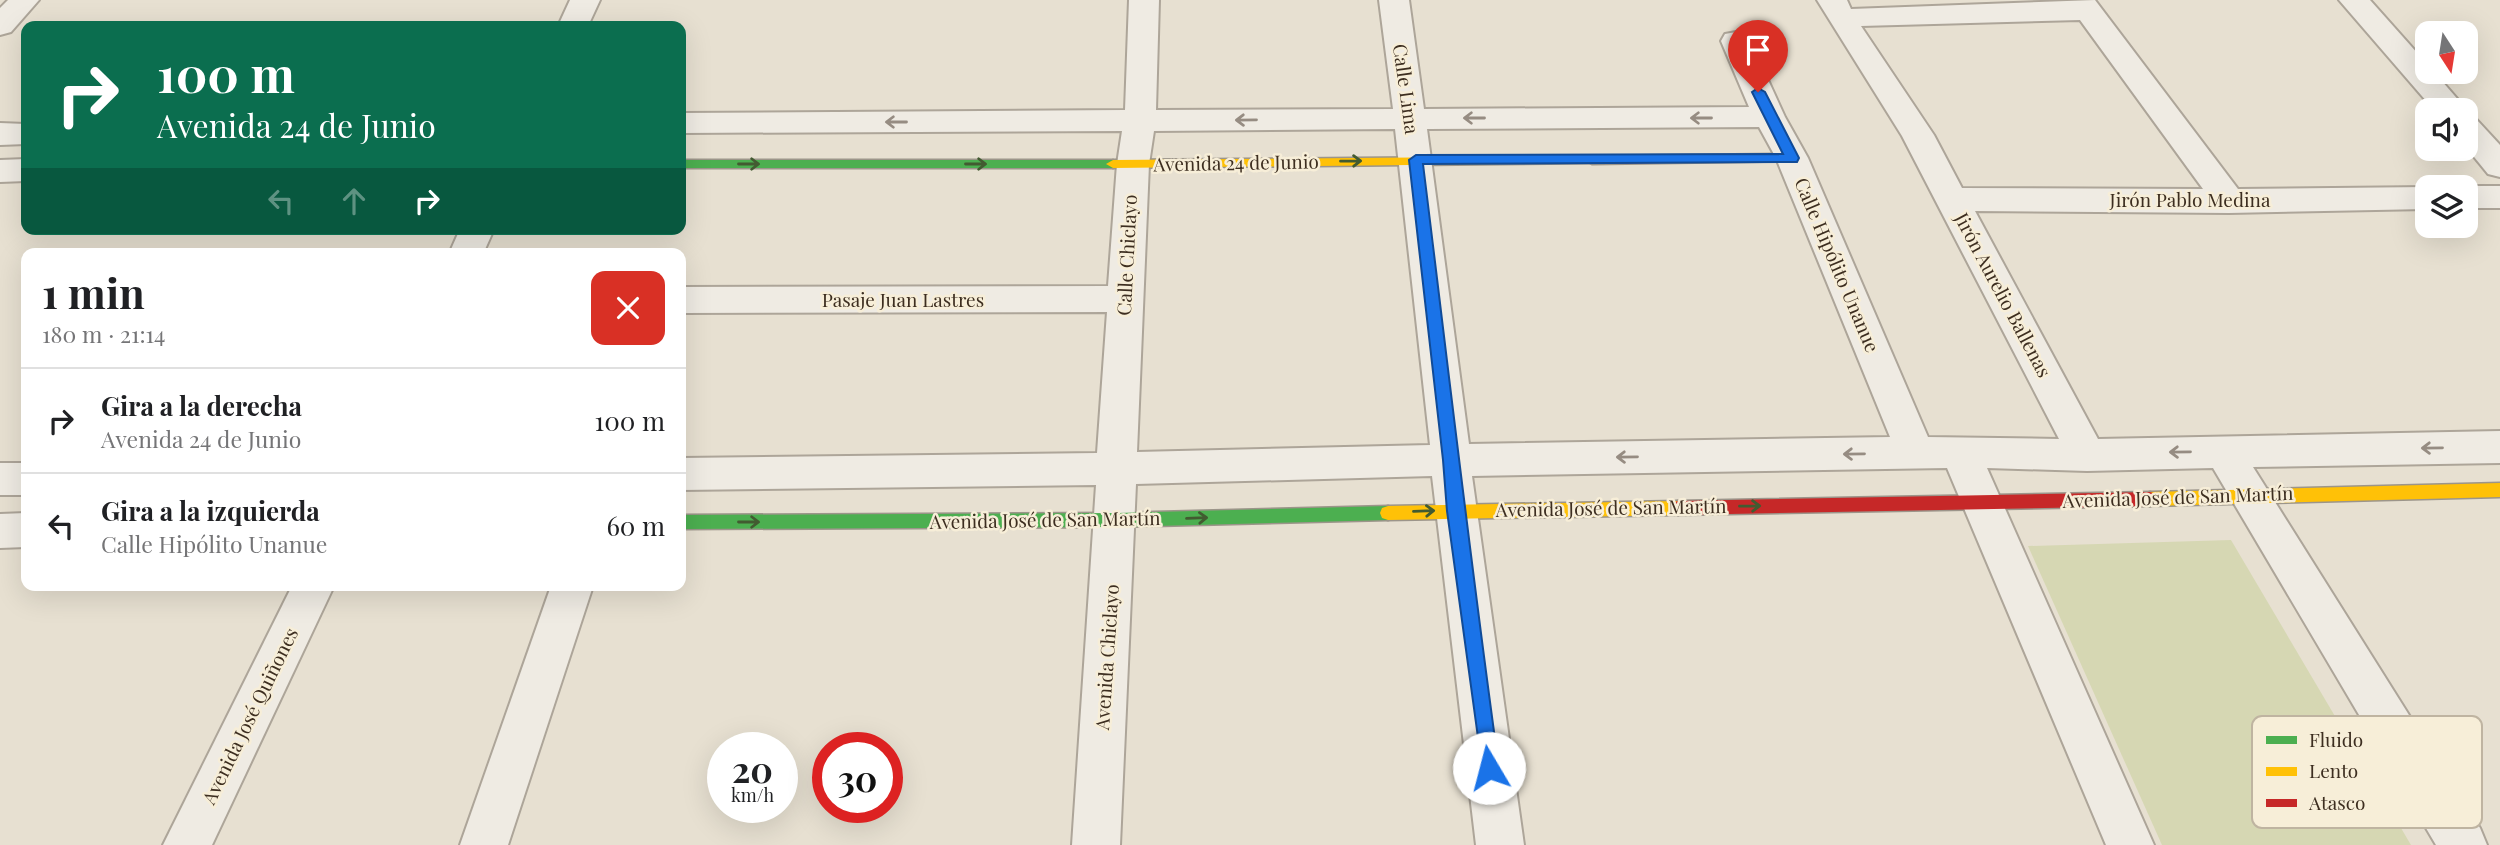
<!DOCTYPE html>
<html lang="es">
<meta charset="utf-8">
<style>
:root{--surface:#fff;--page:#f2f2f2;--text:#202124;--muted:#757577;--line:#e0e0e0}
body{margin:0;font-family:"Playfair Display",serif;background:var(--page);color:var(--text);height:100vh;display:flex;flex-direction:column;font-size:26px;white-space:nowrap}
*{box-sizing:border-box;margin:0}
p{font-size:23px;color:var(--muted)}
.icon{flex:none;width:38px;height:38px;fill:none;stroke:currentColor;stroke-width:2;stroke-linecap:round;stroke-linejoin:round}
.map{position:relative;flex:1;overflow:hidden}
.panel{position:absolute;left:21px;top:248px;width:665px;height:343px;display:flex;flex-direction:column;background:var(--surface);border-radius:14px;box-shadow:0 7px 28px #0002}
.panel>*{flex:none}
.guide{position:absolute;left:21px;top:21px;width:665px;height:214px;border-radius:14px;box-shadow:0 7px 28px #0002;background:#0b6e4f;color:#fff;overflow:hidden}
.needle{width:46px;rotate:168deg}
.buttons{position:absolute;left:2415px;top:21px;display:grid;gap:14px}
.buttons a{display:grid;place-items:center;width:63px;height:63px;border-radius:14px;background:var(--surface);box-shadow:0 7px 28px #0002;font-size:35px}
.speed{position:absolute;left:707px;top:732px;display:flex;gap:14px;font-size:35px;font-weight:700;text-align:center}
.speed>*{display:grid;place-content:center;width:91px;height:91px;border-radius:50%;background:var(--surface);box-shadow:0 7px 28px #0002;line-height:1}
.speed small{font-size:18px;font-weight:400}
.speed .limit{border:10px solid #d22;background:#fff;color:#111}
.pin{position:absolute;display:grid;place-items:center;width:60px;height:60px;color:#fff;margin:-72px -30px;border-radius:50% 50% 50% 0;rotate:-45deg;box-shadow:0 0 7px #0007}
.pin .icon{rotate:45deg}
.me{position:absolute;width:77px;margin:-38px;rotate:352deg;stroke-linejoin:round;filter:drop-shadow(0 0 5px #0008)}
.turn{display:flex;align-items:center;gap:24px;height:147px;padding:0 21px;font-size:32px}
.turn .icon{width:91px;height:91px;stroke-width:2.5}
.turn b{display:block;font-size:49px;line-height:60px}
.lanes{display:flex;align-items:center;height:66px;padding:0 21px;background:#0003;justify-content:center;gap:35px;direction:ltr}
.lanes .off{opacity:.35}
.round{display:grid;place-items:center;flex:none;width:74px;height:74px;border-radius:14px;background:var(--page)}
.summary{display:flex;align-items:center;justify-content:space-between;height:119px;padding:0 21px}
h1{font-size:42px;font-weight:700;line-height:52px}
ul{padding:0;list-style:none}
li{display:flex;align-items:center;gap:21px;height:105px;padding:0 21px;border-top:2px solid var(--line)}
li div{flex:1}
li b{display:block;font-size:26px}
li em{font-style:normal}
.map>svg:first-child{display:block}
</style>
<div class="map">
<svg width="2500" height="845" viewBox="0 0 2500 845">
<rect width="100%" height="100%" fill="#e7e0d1"/>
<polygon fill="#d6d7b3" points="2231,540 2411,845 2162,845 2028,546"/>
<g fill="none" stroke-linecap="round" stroke-linejoin="round">
<g stroke="#ada599" stroke-width="4">
<g id="street">
<polygon points="8,0 39,0 11,32 0,35 0,8"/>
<polygon points="570,0 600,0 588,26 558,26"/>
<path d="M1129 0H1159L1156 110 1393 109 1379 0H1409L1424 109 1749 107 1721 41 1725 34 1736 32 1747 34 1785 117 1808 158 1928 437 2059 439 1902 136 1817 0H1847L1851 9 2095 0 2238 189 2427 187H2430H2427V209L2229 213 1975 211 2098 439 2500 431V463L2253 467 2480 828 2487 845H2436L2213 468 2087 471 1987 468 2154 845H2106L1947 468 1472 476 1524 845H1476L1432 476 1136 484 1120 845H1072L1096 485 681 490V458L1097 453 1107 312 681 313V287L1108 286 1117 164 1122 131 681 133V113L1125 110ZM2080 20 2203 189 1962 188 1934 135 1861 26ZM1759 127 1776 158 1890 437 1469 444 1427 129ZM1395 129 1430 445 1137 452 1149 164 1154 131Z"/>
<polygon points="2339,0 2370,0 2427,64 2427,72 2434,72 2467,110 2466,112 2434,110"/>
<polygon points="2466,117 2477,120 2500,145 2500,177 2488,174 2466,147"/>
<polygon points="0,123 26,124 26,144 0,145"/>
<polygon points="26,159 26,181 0,182 0,160"/>
<polygon points="2466,186 2500,186 2500,208 2466,208 2466,187 2460,187"/>
<polygon points="460,229 494,229 483,254 449,254"/>
<rect x="0" y="463" width="26" height="32"/>
<polygon points="26,513 26,547 0,548 0,514"/>
<polygon points="292,586 334,586 212,845 163,845"/>
<polygon points="551,586 593,586 508,845 460,845"/>
</g>
</g>
<g stroke="#9c958a" stroke-width="3">
<g id="fast">
<polygon points="681,160 1113,160 1120,164 1113,168 681,168"/>
<polygon points="1388,506 1394,508 1396,513 1394,518 1388,520 1116,527 681,529 681,515 1116,513"/>
</g>
</g>
<g stroke="#9c958a" stroke-width="3">
<g id="slow">
<polygon points="1592,156 1599,160 1597,163 1113,168 1106,164 1113,160"/>
<polygon points="2500,483 2500,497 2150,506 2144,504 2142,499 2144,494 2150,492"/>
<polygon points="1678,501 1684,503 1686,508 1684,513 1678,515 1388,520 1382,518 1380,513 1382,508 1388,506"/>
</g>
</g>
<g stroke="#9c958a" stroke-width="3">
<g id="jam">
<polygon points="1792,154 1799,158 1797,161 1592,164 1585,160 1592,156"/>
<polygon points="2150,492 2156,494 2158,499 2156,504 2150,506 1678,515 1672,513 1670,508 1672,503 1678,501"/>
</g>
</g>
<use href="#street" fill="#efebe3" fill-rule="evenodd"/>
<use href="#fast" fill="#4caf50" fill-rule="evenodd"/>
<use href="#slow" fill="#ffc107" fill-rule="evenodd"/>
<use href="#jam" fill="#c62828" fill-rule="evenodd"/>
</g>
<defs><path id="oneway-shaft" d="M-6 0H5M1.5-3L5.5 0L1.5 3" fill="none" stroke-width="1.6" stroke-linecap="round" stroke-linejoin="round" transform="scale(1.75)"/></defs>
<g stroke="#968c82">
<use href="#oneway-shaft" transform="translate(1474 118) rotate(180)"/>
<use href="#oneway-shaft" transform="translate(1701 118) rotate(180)"/>
<use href="#oneway-shaft" transform="translate(1246 120) rotate(179)"/>
<use href="#oneway-shaft" transform="translate(896 122) rotate(180)"/>
<use href="#oneway-shaft" transform="translate(2432 448) rotate(179)"/>
<use href="#oneway-shaft" transform="translate(2180 452) rotate(179)"/>
<use href="#oneway-shaft" transform="translate(1854 454) rotate(179)"/>
<use href="#oneway-shaft" transform="translate(1627 457) rotate(179)"/>
</g>
<g stroke="#425b31">
<use href="#oneway-shaft" transform="translate(1351 161) rotate(-1)"/>
<use href="#oneway-shaft" transform="translate(749 164)"/>
<use href="#oneway-shaft" transform="translate(976 164)"/>
<use href="#oneway-shaft" transform="translate(1750 506) rotate(-1)"/>
<use href="#oneway-shaft" transform="translate(1424 511) rotate(-2)"/>
<use href="#oneway-shaft" transform="translate(1197 518) rotate(-2)"/>
<use href="#oneway-shaft" transform="translate(749 522)"/>
</g>
<path fill="#1a73e8" stroke="#114b97" stroke-width="2" d="M1758 88 1765 92 1799 158 1797 162 1423 164C1448 366 1471 567 1499 768L1496 774 1489 777 1483 774 1447 511 1443 460 1409 160 1416 155 1783 154 1752 92Z"/>
<g text-anchor="middle" stroke-width="5" stroke-linejoin="round" paint-order="stroke">
<g font-size="19" fill="#3d2e20" stroke="#f7eed8">
<text transform="translate(1406 89) rotate(82)" y="7">Calle Lima</text>
<text transform="translate(1236 163) rotate(-1)" y="7">Avenida 24 de Junio</text>
<text x="2190" y="207">Jirón Pablo Medina</text>
<text transform="translate(1127 255) rotate(-87)" y="7">Calle Chiclayo</text>
<text transform="translate(1837 265) rotate(67)" y="7">Calle Hipólito Unanue</text>
<text transform="translate(2003 295) rotate(62)" y="7">Jirón Aurelio Ballenas</text>
<text x="903" y="307">Pasaje Juan Lastres</text>
<text transform="translate(2178 497) rotate(-2)" y="7">Avenida José de San Martín</text>
<text transform="translate(1611 508) rotate(-1)" y="7">Avenida José de San Martín</text>
<text transform="translate(1045 520) rotate(-1)" y="7">Avenida José de San Martín</text>
<text transform="translate(1107 657) rotate(-86)" y="7">Avenida Chiclayo</text>
<text transform="translate(250 716) rotate(-64)" y="7">Avenida José Quiñones</text>
</g>
</g>
<rect x="2252" y="716" width="230" height="112" rx="10" fill="#f7eed8" stroke="#bfb4a1" stroke-width="2"/>
<rect x="2266" y="736" width="31" height="8" fill="#4caf50"/>
<rect x="2266" y="767" width="31" height="9" fill="#ffc107"/>
<rect x="2266" y="799" width="31" height="8" fill="#c62828"/>
<g font-size="19" fill="#3d2e20">
<text x="2309" y="747">Fluido</text>
<text x="2309" y="778">Lento</text>
<text x="2309" y="810">Atasco</text>
</g>
</svg>
<div class="buttons">
<a><svg class="needle" viewBox="-14 -14 28 28"><path d="M0-13l5 13h-10z" fill="#e53935"/><path d="M0 13l5-13h-10z" fill="#757577"/></svg></a>
<a><svg class="icon" aria-label="sound" viewBox="0 0 24 24"><path d="M4 9h4l5-4v14l-5-4H4zM17 9q2 3 0 6"/></svg></a>
<a><svg class="icon" aria-label="layers" viewBox="0 0 24 24"><path d="M12 4l9 5-9 5-9-5zM3 14l9 5 9-5"/></svg></a>
</div>
<div class="speed"><div>20<small>km/h</small></div><div class="limit">30</div></div>
<div class="pin" style="left:1758px;top:92px;background:#d93025"><svg class="icon" aria-label="arrive" viewBox="0 0 24 24"><path d="M6 21V4h12l-3 4 3 4H6"/></svg></div>
<svg class="me" style="left:1489px;top:768px" viewBox="-20 -20 40 40"><circle r="19" fill="#fff"/><path d="M0-13L10 11 0 6-10 11z" fill="#1a73e8"/></svg>
<div class="guide">
<div class="turn"><svg class="icon" aria-label="right" viewBox="0 0 24 24"><path d="M7 20v-9h11M14 6l5 5-5 5"/></svg><div><b>100 m</b>Avenida 24 de Junio</div></div>
<div class="lanes"><svg class="icon off" aria-label="left" viewBox="0 0 24 24"><path d="M17 20v-9H6M10 6l-5 5 5 5"/></svg><svg class="icon off" aria-label="ahead" viewBox="0 0 24 24"><path d="M12 20V5M6 11l6-6 6 6"/></svg><svg class="icon" aria-label="right" viewBox="0 0 24 24"><path d="M7 20v-9h11M14 6l5 5-5 5"/></svg></div>
</div>
<section class="panel">
<div class="summary"><div><h1>1 min</h1><p>180 m · 21:14</p></div><a class="round" style="background:#d93025;color:#fff"><svg class="icon" aria-label="close" viewBox="0 0 24 24"><path d="M6 6l12 12M18 6L6 18"/></svg></a></div>
<ul>
<li><svg class="icon" aria-label="right" viewBox="0 0 24 24"><path d="M7 20v-9h11M14 6l5 5-5 5"/></svg><div><b>Gira a la derecha</b><p>Avenida 24 de Junio</p></div><em>100 m</em></li>
<li><svg class="icon" aria-label="left" viewBox="0 0 24 24"><path d="M17 20v-9H6M10 6l-5 5 5 5"/></svg><div><b>Gira a la izquierda</b><p>Calle Hipólito Unanue</p></div><em>60 m</em></li>
</ul>
</section>
</div>
